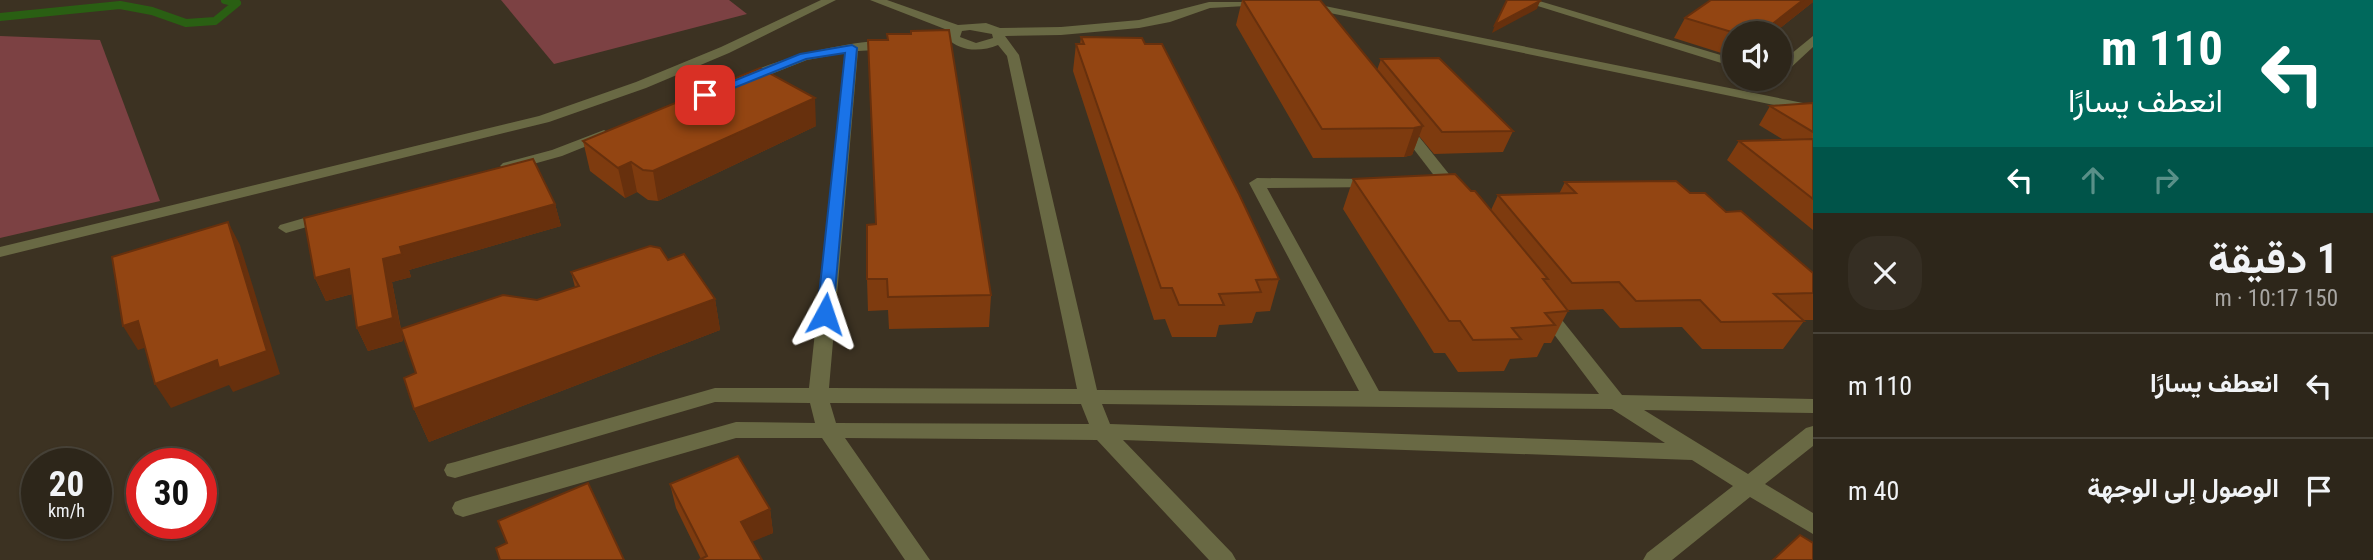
<!DOCTYPE html>
<html lang="ar">
<meta charset="utf-8">
<style>
:root{--surface:#2d261a;--page:#352e23;--text:#f1f3f6;--muted:#a7a5a2;--line:#484339}
body{margin:0;font-family:"Roboto Condensed",Vazirmatn,sans-serif;background:var(--page);color:var(--text);direction:rtl;height:100vh;display:flex;flex-direction:column;font-size:26px;white-space:nowrap}
*{box-sizing:border-box;margin:0}
p{font-size:23px;color:var(--muted)}
.icon{flex:none;width:38px;height:38px;fill:none;stroke:currentColor;stroke-width:2;stroke-linecap:round;stroke-linejoin:round}
.map{position:relative;flex:1;overflow:hidden;direction:ltr}
.sheet{display:flex;flex-direction:column;background:var(--surface);width:560px}
.sheet>*{flex:none}
.top-card{background:#00695c;color:#fff;overflow:hidden}
.buttons{position:absolute;left:1722px;top:21px;display:grid;gap:14px}
.buttons a{display:grid;place-items:center;width:70px;height:70px;border-radius:50%;background:var(--surface);box-shadow:0 2px 5px #0004,0 0 0 2px var(--line);font-size:35px}
.speed{position:absolute;left:21px;top:448px;display:flex;gap:14px;font-size:35px;font-weight:700;text-align:center}
.speed>*{display:grid;place-content:center;width:91px;height:91px;border-radius:50%;background:var(--surface);box-shadow:0 2px 5px #0004,0 0 0 2px var(--line);line-height:1}
.speed small{font-size:18px;font-weight:400}
.speed .limit{border:10px solid #d22;background:#fff;color:#111}
.pin{position:absolute;display:grid;place-items:center;width:60px;height:60px;color:#fff;margin:-30px;border-radius:14px;box-shadow:0 4px 10px #0006}
.me{position:absolute;width:77px;margin:-38px;rotate:5deg;stroke-linejoin:round;filter:drop-shadow(0 0 5px #0008)}
.turn{display:flex;align-items:center;gap:24px;height:147px;padding:0 35px;font-size:32px}
.turn .icon{width:91px;height:91px;stroke-width:2.5}
.turn b{display:block;font-size:49px;line-height:60px}
.lanes{display:flex;align-items:center;height:66px;padding:0 35px;background:#0003;justify-content:center;gap:35px;direction:ltr}
.lanes .off{opacity:.35}
.round{display:grid;place-items:center;flex:none;width:74px;height:74px;border-radius:28px;background:var(--page)}
.overview{display:flex;align-items:center;justify-content:space-between;height:119px;padding:0 35px}
h1{font-size:42px;font-weight:700;line-height:52px}
ul{padding:0;list-style:none}
li{display:flex;align-items:center;gap:21px;height:105px;padding:0 35px;border-top:2px solid var(--line)}
li div{flex:1}
li b{display:block;font-size:26px}
li em{font-style:normal}
main{display:flex;flex:1;min-height:0}
.map>svg:first-child{display:block}
</style>
<main>
<section class="sheet">
<div class="top-card">
<div class="turn"><svg class="icon" aria-label="left" viewBox="0 0 24 24"><path d="M17 20v-9H6M10 6l-5 5 5 5"/></svg><div><b>110 m</b>انعطف يسارًا</div></div>
<div class="lanes"><svg class="icon" aria-label="left" viewBox="0 0 24 24"><path d="M17 20v-9H6M10 6l-5 5 5 5"/></svg><svg class="icon off" aria-label="ahead" viewBox="0 0 24 24"><path d="M12 20V5M6 11l6-6 6 6"/></svg><svg class="icon off" aria-label="right" viewBox="0 0 24 24"><path d="M7 20v-9h11M14 6l5 5-5 5"/></svg></div>
</div>
<div class="overview"><div><h1>1 دقيقة</h1><p>150 m · 10:17</p></div><a class="round"><svg class="icon" aria-label="close" viewBox="0 0 24 24"><path d="M6 6l12 12M18 6L6 18"/></svg></a></div>
<ul>
<li><svg class="icon" aria-label="left" viewBox="0 0 24 24"><path d="M17 20v-9H6M10 6l-5 5 5 5"/></svg><div><b>انعطف يسارًا</b></div><em>110 m</em></li>
<li><svg class="icon" aria-label="arrive" viewBox="0 0 24 24"><path d="M6 21V4h12l-3 4 3 4H6"/></svg><div><b>الوصول إلى الوجهة</b></div><em>40 m</em></li>
</ul>
</section>
<div class="map">
<svg width="1813" height="560" viewBox="0 0 1813 560">
<rect width="100%" height="100%" fill="#3c3222"/>
<g fill="#7c4143">
<polygon points="501,0 729,0 747,14 554,64"/>
<polygon points="0,36 100,40 160,201 0,238"/>
</g>
<g fill="none" stroke-linecap="round" stroke-linejoin="round">
<polyline stroke="#2a5f13" stroke-width="8" points="0,17 120,5 152,11 186,23 215,21 237,3 225,0"/>
<g fill="#696944" fill-rule="evenodd">
<polygon points="1518,0 1536,0 1734,59 1734,67"/>
<polygon points="1813,36 1813,47 1785,73 1780,74 1780,63"/>
</g>
<g fill="#696944" fill-rule="evenodd">
<polygon points="821,0 836,0 729,53 646,88 549,122 0,257 0,247 539,116 636,82 721,47"/>
<path d="M870 0H887L958 25 986 23 1000 28 1061 27 1139 20 1209 2H1270L1264 5 1210 8 1170 22 1139 28 1061 35 1005 36 1019 55 1097 390 1359 391 1249 183 1257 178 1374 179 1379 181 1382 184 1379 187 1267 188 1379 391 1599 394 1535 309 1544 303 1550 305 1622 395 1813 399V413L1644 410 1748 474 1806 428 1813 426V446L1765 484 1813 513V534L1750 497 1672 560H1643L1647 553 1733 486 1692 460 1123 440 1232 553 1236 560H1209L1097 440 845 438 930 560H905L822 438H736L463 517 455 514 452 508 455 502 463 499 736 422 815 423 810 403 715 402 455 478 447 476 444 470 447 464 455 462 715 388H809L845 53 807 60 749 83H739L737 80C756 63 881 30 899 45L893 49 858 51 829 388 1077 389 1007 56 998 45C981 52 960 52 947 38L950 31ZM970 30 992 34 993 38 976 43 960 37 962 31ZM830 403 1081 404 1089 424 836 423ZM1102 404 1612 409 1665 443 1110 424Z"/>
<polygon points="1305,2 1813,105 1813,113 1301,7 1299,5"/>
<polygon points="1403,122 1408,123 1461,189 1463,192 1461,195 1449,195 1396,126"/>
<polygon points="604,130 611,134 609,137 562,156 508,171 500,166 503,163 552,150"/>
<polygon points="325,212 331,214 333,217 331,220 286,233 278,228 280,225"/>
</g>
</g>
<g fill="#7e3b0f">
<polygon points="1242,0 1320,0 1377,70 1381,59 1513,131 1503,152 1434,154 1419,136 1412,155 1404,157 1313,158 1236,25"/>
<polygon points="1813,0 1813,2 1774,33 1734,33 1734,57 1674,38 1685,18"/>
<polygon points="1081,37 1279,279 1270,311 1256,312 1252,323 1219,325 1216,337 1172,337 1165,319 1154,320 1073,71 1076,44 1080,44"/>
<polygon points="869,67 991,295 989,327 889,329 888,310 868,311 867,279 876,224"/>
<polygon points="1813,103 1813,230 1727,160 1739,141 1782,139 1759,125 1770,106"/>
<polygon points="816,126 658,201 648,200 637,192 625,198 590,171 583,141"/>
<polygon points="1353,179 1471,191 1491,210 1498,195 1559,194 1565,182 1690,193 1726,212 1813,273 1813,320 1803,320 1804,321 1783,349 1702,349 1682,327 1620,328 1603,309 1567,310 1568,311 1551,343 1544,343 1537,357 1510,359 1504,371 1458,372 1445,353 1434,353 1343,209"/>
<polygon points="555,204 561,226 409,270 411,277 392,282 401,329 537,300 575,287 571,272 668,260 715,299 720,330 429,442 414,409 416,373 401,330 403,341 368,351 357,328 352,294 326,301 315,278"/>
<polygon points="670,484 770,509 773,533 701,559 676,508"/>
</g>
<g fill="#67300d">
<polygon points="1803,0 1813,0 1813,2 1774,33 1761,33"/>
<polygon points="1540,1 1537,9 1492,33 1495,25"/>
<polygon points="815,98 816,126 658,201 653,171"/>
<polygon points="1423,126 1412,155 1404,157 1414,128"/>
<polygon points="631,162 637,192 625,198 618,168"/>
<polygon points="555,204 561,226 409,270 411,277 392,282 403,341 368,351 357,328 383,259 400,247"/>
<polygon points="228,222 240,245 280,374 233,392 229,385 171,408 155,384 217,360"/>
<polygon points="349,269 359,292 326,301 315,278"/>
<polygon points="715,299 720,330 429,442 414,409"/>
<polygon points="138,321 153,345 138,350 123,326"/>
<polygon points="770,509 773,533 745,545 741,522"/>
</g>
<g fill="#934512" stroke="#67300d" stroke-width="2">
<polygon points="1243,0 1320,0 1423,126 1414,128 1322,129"/>
<polygon points="1507,0 1538,0 1540,1 1495,25"/>
<polygon points="1711,0 1803,0 1761,33 1735,33 1685,18"/>
<polygon points="949,30 991,295 888,297 887,279 867,279 867,225 876,224 868,40 888,40 887,34 911,34 911,31"/>
<polygon points="1081,37 1142,38 1145,44 1162,44 1239,194 1279,279 1256,280 1261,292 1219,294 1224,305 1179,305 1172,288 1161,288 1076,44 1084,44"/>
<polygon points="1439,58 1513,131 1442,132 1381,59"/>
<polygon points="760,68 815,98 653,171 643,170 631,162 618,168 583,141"/>
<polygon points="1813,103 1813,132 1770,106"/>
<polygon points="1813,139 1813,199 1739,141"/>
<polygon points="533,159 555,204 400,247 402,254 383,259 393,318 357,328 349,269 315,278 304,218"/>
<polygon points="1455,174 1471,191 1475,191 1548,279 1543,279 1568,311 1545,313 1555,325 1512,328 1521,339 1473,340 1460,321 1449,321 1353,179"/>
<polygon points="1676,181 1690,193 1705,193 1726,212 1741,211 1813,273 1813,293 1774,294 1804,321 1721,322 1700,300 1636,301 1619,282 1572,283 1498,195 1576,193 1565,182"/>
<polygon points="228,222 267,351 219,368 217,360 155,384 138,321 123,326 112,257"/>
<polygon points="650,246 660,248 668,260 684,254 715,299 414,409 404,378 416,373 401,329 503,295 537,300 579,286 571,272"/>
<polygon points="738,456 770,509 741,522 762,560 699,560 707,556 670,484"/>
<polygon points="588,483 624,560 500,560 496,548 507,543 498,521"/>
<polygon points="1800,535 1813,543 1813,560 1773,560"/>
</g>
<polygon fill="#1a73e8" stroke="#114b97" stroke-width="2" points="852,45 857,48 833,314 825,320 817,314 845,53 806,59 709,98 699,95 800,54"/>
</svg>
<div class="buttons">
<a><svg class="icon" aria-label="sound" viewBox="0 0 24 24"><path d="M4 9h4l5-4v14l-5-4H4zM17 9q2 3 0 6"/></svg></a>
</div>
<div class="speed"><div>20<small>km/h</small></div><div class="limit">30</div></div>
<div class="pin" style="left:705px;top:95px;background:#d93025"><svg class="icon" aria-label="arrive" viewBox="0 0 24 24"><path d="M6 21V4h12l-3 4 3 4H6"/></svg></div>
<svg class="me" style="left:825px;top:314px" viewBox="-20 -20 40 40"><path d="M0-17L14 15 0 8-14 15z" fill="#1a73e8" stroke="#fff" stroke-width="4"/></svg>
</div>
</main>
